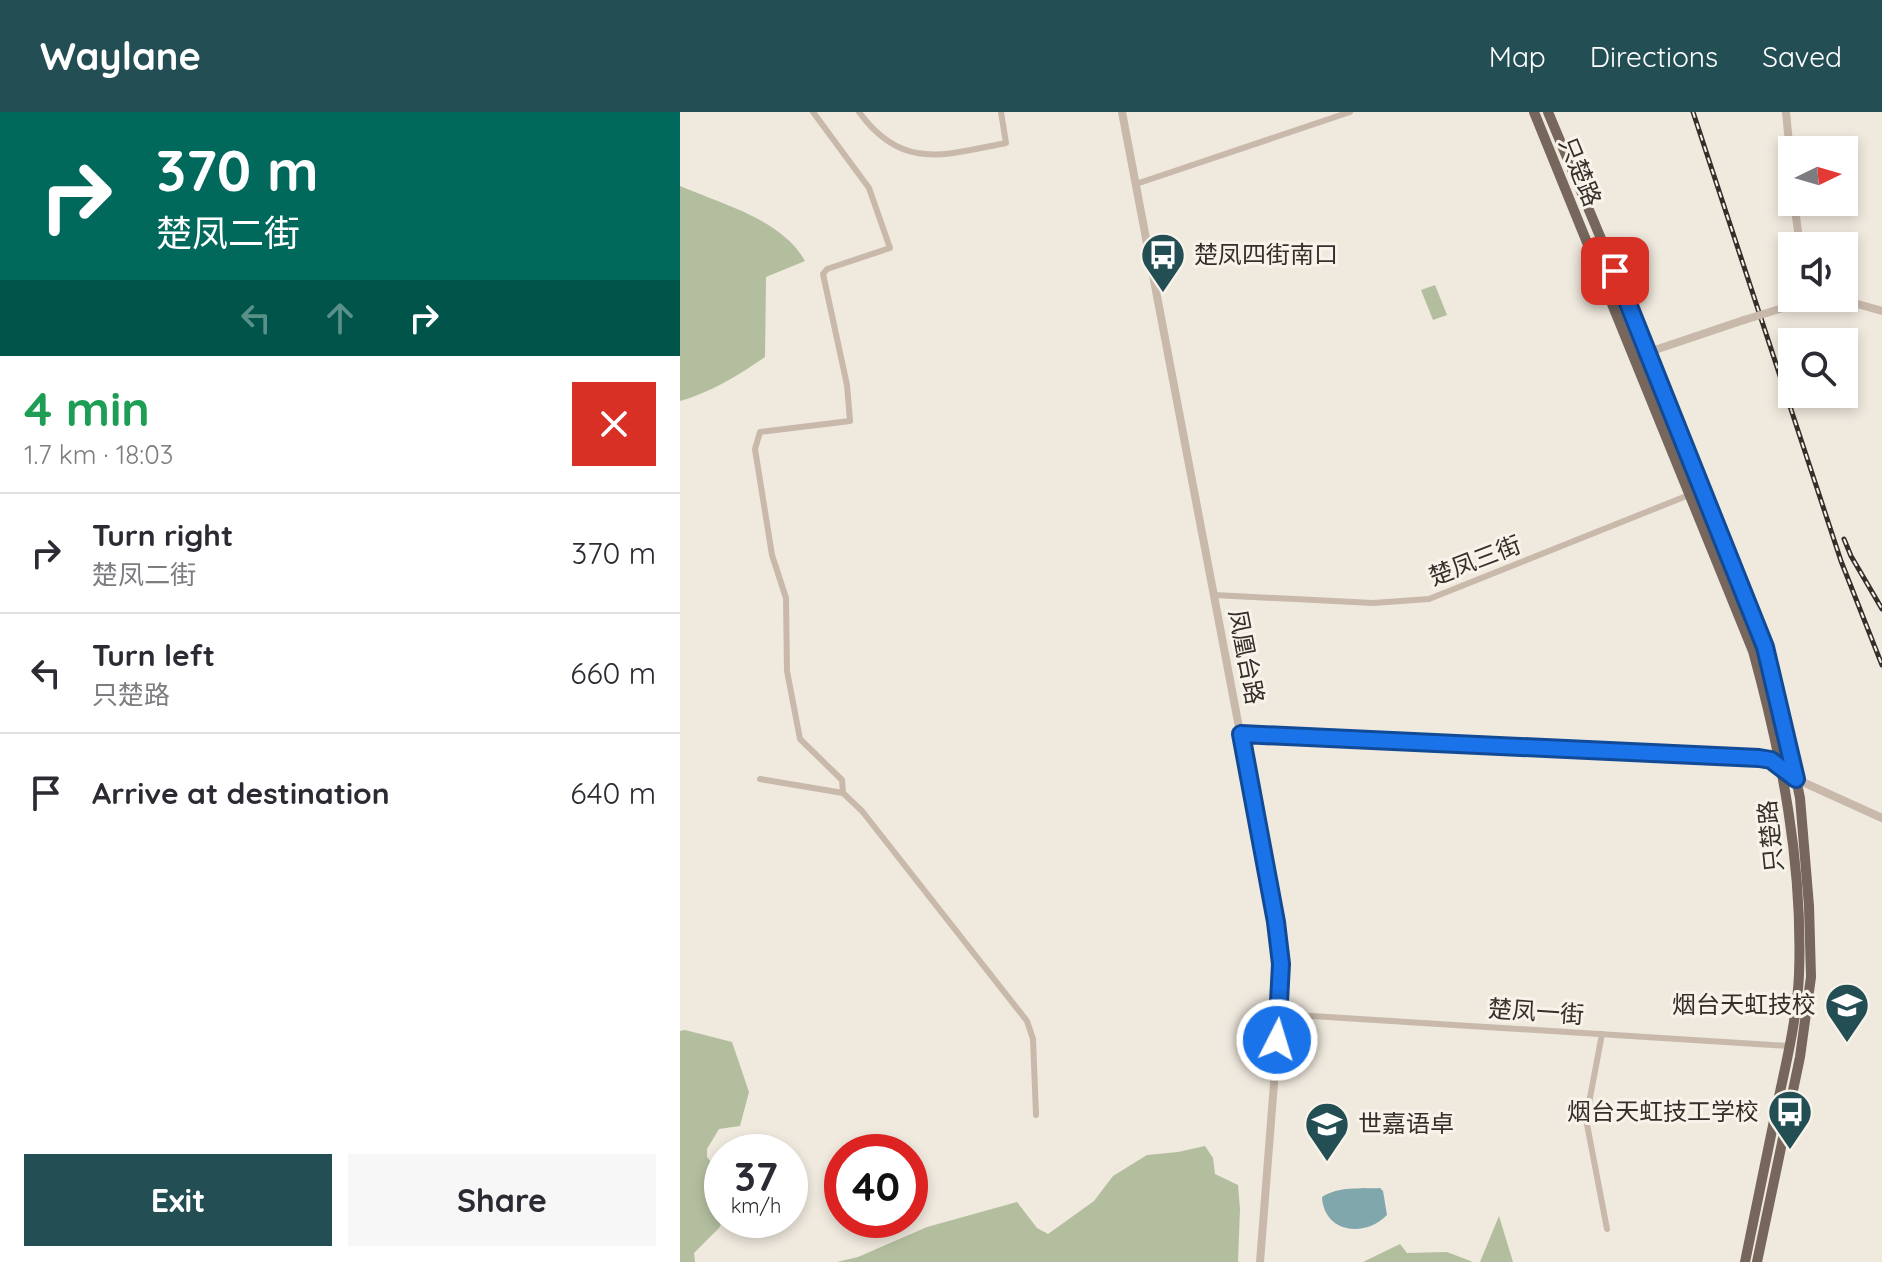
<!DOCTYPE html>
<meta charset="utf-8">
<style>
:root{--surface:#fff;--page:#f7f7f7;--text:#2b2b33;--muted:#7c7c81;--line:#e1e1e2;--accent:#234f54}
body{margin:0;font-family:Quicksand,"Noto Sans SC",sans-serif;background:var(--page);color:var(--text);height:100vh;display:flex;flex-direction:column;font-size:30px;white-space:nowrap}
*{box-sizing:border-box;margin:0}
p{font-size:26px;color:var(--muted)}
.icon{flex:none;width:44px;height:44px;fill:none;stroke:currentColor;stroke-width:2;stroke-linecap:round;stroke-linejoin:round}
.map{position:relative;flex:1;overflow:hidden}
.drawer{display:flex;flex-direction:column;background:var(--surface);width:680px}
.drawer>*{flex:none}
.guide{background:#00695c;color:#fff;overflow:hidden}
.needle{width:52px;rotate:85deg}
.fabs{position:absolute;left:1098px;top:24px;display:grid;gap:16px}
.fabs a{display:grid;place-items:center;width:80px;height:80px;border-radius:0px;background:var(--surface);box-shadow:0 4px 12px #0003;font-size:40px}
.speed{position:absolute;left:24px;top:1022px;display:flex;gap:16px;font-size:40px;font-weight:700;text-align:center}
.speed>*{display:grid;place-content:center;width:104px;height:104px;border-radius:50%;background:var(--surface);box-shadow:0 4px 12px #0003;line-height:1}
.speed small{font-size:20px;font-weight:400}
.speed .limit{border:12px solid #d22;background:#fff;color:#111}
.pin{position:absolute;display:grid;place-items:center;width:68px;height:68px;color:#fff;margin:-34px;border-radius:16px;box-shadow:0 4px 12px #0006}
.me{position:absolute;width:88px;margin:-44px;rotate:5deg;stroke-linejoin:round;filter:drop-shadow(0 0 6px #0008)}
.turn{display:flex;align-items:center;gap:28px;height:168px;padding:0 24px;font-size:36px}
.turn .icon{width:104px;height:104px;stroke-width:2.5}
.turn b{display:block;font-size:56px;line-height:68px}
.lanes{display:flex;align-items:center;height:76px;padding:0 24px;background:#0003;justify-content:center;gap:40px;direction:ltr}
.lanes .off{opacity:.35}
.round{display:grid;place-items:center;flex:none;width:84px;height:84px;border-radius:0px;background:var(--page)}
.overview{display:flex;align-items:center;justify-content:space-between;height:136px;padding:0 24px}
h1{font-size:48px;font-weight:700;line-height:60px;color:#1e9e55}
.primary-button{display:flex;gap:16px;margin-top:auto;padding:16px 24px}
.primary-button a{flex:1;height:92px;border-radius:0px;background:var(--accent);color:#fff;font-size:32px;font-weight:700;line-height:92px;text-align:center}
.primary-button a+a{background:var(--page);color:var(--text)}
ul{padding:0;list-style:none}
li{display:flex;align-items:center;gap:24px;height:120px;padding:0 24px;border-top:2px solid var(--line)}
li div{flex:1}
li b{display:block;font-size:30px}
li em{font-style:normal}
header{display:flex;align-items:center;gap:48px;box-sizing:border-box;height:112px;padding:0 40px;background:var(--accent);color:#fff}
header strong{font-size:38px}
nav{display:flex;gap:44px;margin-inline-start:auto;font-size:28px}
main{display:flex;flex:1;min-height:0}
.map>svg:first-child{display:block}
</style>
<header>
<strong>Waylane</strong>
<nav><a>Map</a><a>Directions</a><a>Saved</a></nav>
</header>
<main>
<section class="drawer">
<div class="guide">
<div class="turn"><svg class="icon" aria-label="right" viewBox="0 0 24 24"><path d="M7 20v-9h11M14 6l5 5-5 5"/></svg><div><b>370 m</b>楚凤二街</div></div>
<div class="lanes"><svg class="icon off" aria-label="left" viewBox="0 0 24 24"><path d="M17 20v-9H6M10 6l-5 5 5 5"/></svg><svg class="icon off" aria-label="ahead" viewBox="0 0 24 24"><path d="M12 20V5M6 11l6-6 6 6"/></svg><svg class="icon" aria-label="right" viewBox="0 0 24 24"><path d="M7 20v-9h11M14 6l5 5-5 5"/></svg></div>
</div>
<div class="overview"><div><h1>4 min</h1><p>1.7 km · 18:03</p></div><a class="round" style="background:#d93025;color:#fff"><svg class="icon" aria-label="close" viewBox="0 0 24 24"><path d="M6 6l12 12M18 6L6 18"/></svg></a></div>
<ul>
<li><svg class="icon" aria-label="right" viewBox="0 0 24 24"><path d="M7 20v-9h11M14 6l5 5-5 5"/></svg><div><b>Turn right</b><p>楚凤二街</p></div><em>370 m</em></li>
<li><svg class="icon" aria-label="left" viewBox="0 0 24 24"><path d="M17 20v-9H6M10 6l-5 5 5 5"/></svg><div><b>Turn left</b><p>只楚路</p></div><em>660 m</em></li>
<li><svg class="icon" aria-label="arrive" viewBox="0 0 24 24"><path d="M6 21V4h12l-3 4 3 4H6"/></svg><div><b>Arrive at destination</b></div><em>640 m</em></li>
</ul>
<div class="primary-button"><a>Exit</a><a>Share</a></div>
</section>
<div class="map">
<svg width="1202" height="1150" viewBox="0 0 1202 1150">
<rect width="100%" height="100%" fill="#f0e9de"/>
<g fill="#b3be9f">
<path d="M0 74C41 92 102 107 125 149L86 165 85 245C59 263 31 280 0 289Z"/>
<polygon points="755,173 767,203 753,208 741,178"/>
<polygon points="5,918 52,930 69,980 60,1014 39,1017 27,1037 27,1045 42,1064 43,1108 39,1116 14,1141 15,1150 0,1150 0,919"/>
<polygon points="525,1034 533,1046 535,1062 558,1073 560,1097 558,1150 157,1150 178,1145 247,1115 337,1090 357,1116 368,1122 414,1089 433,1064 467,1043 498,1040"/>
<polygon points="819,1104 833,1150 800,1150"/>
<polygon points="720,1132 727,1141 767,1140 793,1150 683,1150"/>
</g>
<path fill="#80a7ab" d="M700 1076 703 1079 707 1103C685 1126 644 1121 642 1085 659 1074 680 1077 700 1076Z"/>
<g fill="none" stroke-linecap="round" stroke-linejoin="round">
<g stroke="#c8b9ab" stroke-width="6">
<polyline points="133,0 189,76 210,136 147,157 143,162 167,273 170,309 80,320 75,337 92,443 106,486 107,559 120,627 162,668 163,681"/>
<path d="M179 0C222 59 264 43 326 31L321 0"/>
<polyline points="456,72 670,0"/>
<polyline points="534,483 693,491 749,487 1009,383"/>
<polyline points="561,622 1079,646 1091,648 1101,657"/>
<polyline points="80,667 163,681 182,699 347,909 353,927 356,1003"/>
<polyline points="600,902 1109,934"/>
<polyline points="922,922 906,1007 927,1117"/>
</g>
<g stroke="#c8b9ab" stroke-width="8">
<polyline points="442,0 596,810 601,852 601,882 580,1150"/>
<polyline points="1106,0 1112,62"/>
<polyline points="1114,90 1120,134"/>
<polyline points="1156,186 1202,199"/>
<polyline points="1103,196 1121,186"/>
<polyline points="954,245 1064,208"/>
<polyline points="1103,658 1116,667 1202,706"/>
</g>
<g stroke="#77665c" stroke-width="10">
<path d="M854 0 1073 539C1102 645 1123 752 1119 863 1117 905 1107 948 1098 989 1087 1043 1076 1096 1065 1150"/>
<polyline points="868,0 968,239 1085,535 1103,603 1120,686 1129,794 1131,865 1120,945 1077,1150"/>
</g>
<g stroke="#362e2a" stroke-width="5">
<g id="rail">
<polyline points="1013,0 1161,449 1202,553"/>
<polyline points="1164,427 1171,444 1202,497"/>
</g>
</g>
<use href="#rail" stroke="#f8f3ea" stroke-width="2" stroke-dasharray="6" stroke-linecap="butt"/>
<polyline stroke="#c8b9ab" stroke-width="8" points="1064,208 1103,196"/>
</g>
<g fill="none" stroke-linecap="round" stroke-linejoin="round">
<g stroke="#114b97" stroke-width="20">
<polyline id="route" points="597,928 601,852 596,810 561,622 1079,646 1091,648 1116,667 1085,535 935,159"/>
</g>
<use href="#route" stroke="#1a73e8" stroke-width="14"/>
</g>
<defs>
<g id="bus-pin" transform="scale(2.3)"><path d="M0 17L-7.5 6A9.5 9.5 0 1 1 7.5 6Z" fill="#234f54" stroke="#f8f3ea"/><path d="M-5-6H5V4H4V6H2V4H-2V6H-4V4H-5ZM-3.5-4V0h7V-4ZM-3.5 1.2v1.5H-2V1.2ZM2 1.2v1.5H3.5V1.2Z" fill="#fff"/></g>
<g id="school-pin" transform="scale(2.3)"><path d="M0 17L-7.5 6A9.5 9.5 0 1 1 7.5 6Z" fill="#234f54" stroke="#f8f3ea"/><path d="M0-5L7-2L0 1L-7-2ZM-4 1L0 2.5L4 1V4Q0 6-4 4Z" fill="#fff"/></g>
</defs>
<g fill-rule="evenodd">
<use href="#bus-pin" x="483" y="143"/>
<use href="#school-pin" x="1167" y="893"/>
<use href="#bus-pin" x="1110" y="1000"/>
<use href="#school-pin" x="647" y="1012"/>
</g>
<g text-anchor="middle" stroke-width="6" stroke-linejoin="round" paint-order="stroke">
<g font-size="24" fill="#362e2a" stroke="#f8f3ea">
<text transform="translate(900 60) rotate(68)" y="8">只楚路</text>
<text transform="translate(795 449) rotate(-21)" y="8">楚凤三街</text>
<text transform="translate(566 545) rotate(79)" y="8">凤凰台路</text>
<text transform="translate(1091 724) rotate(-96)" y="8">只楚路</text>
<text transform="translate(856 900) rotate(4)" y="8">楚凤一街</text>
</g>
<g font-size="24" fill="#362e2a" stroke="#f8f3ea" text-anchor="start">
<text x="514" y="151">楚凤四街南口</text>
<text x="1136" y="901" text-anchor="end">烟台天虹技校</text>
<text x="1079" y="1008" text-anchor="end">烟台天虹技工学校</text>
<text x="678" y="1020">世嘉语卓</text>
</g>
</g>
</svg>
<div class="fabs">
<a><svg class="needle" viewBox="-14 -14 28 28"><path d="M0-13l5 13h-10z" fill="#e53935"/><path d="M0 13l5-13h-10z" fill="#7c7c81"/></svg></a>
<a><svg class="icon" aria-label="sound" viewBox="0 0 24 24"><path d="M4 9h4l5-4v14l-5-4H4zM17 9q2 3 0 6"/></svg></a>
<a><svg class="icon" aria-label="search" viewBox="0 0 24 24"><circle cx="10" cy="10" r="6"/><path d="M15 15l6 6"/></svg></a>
</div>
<div class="speed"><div>37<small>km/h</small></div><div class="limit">40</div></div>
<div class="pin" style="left:935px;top:159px;background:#d93025"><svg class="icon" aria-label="arrive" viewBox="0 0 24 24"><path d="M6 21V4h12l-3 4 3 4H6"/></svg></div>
<svg class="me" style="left:597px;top:928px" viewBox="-20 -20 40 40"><circle r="17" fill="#1a73e8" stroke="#fff" stroke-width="3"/><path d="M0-11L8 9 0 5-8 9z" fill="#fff"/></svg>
</div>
</main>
